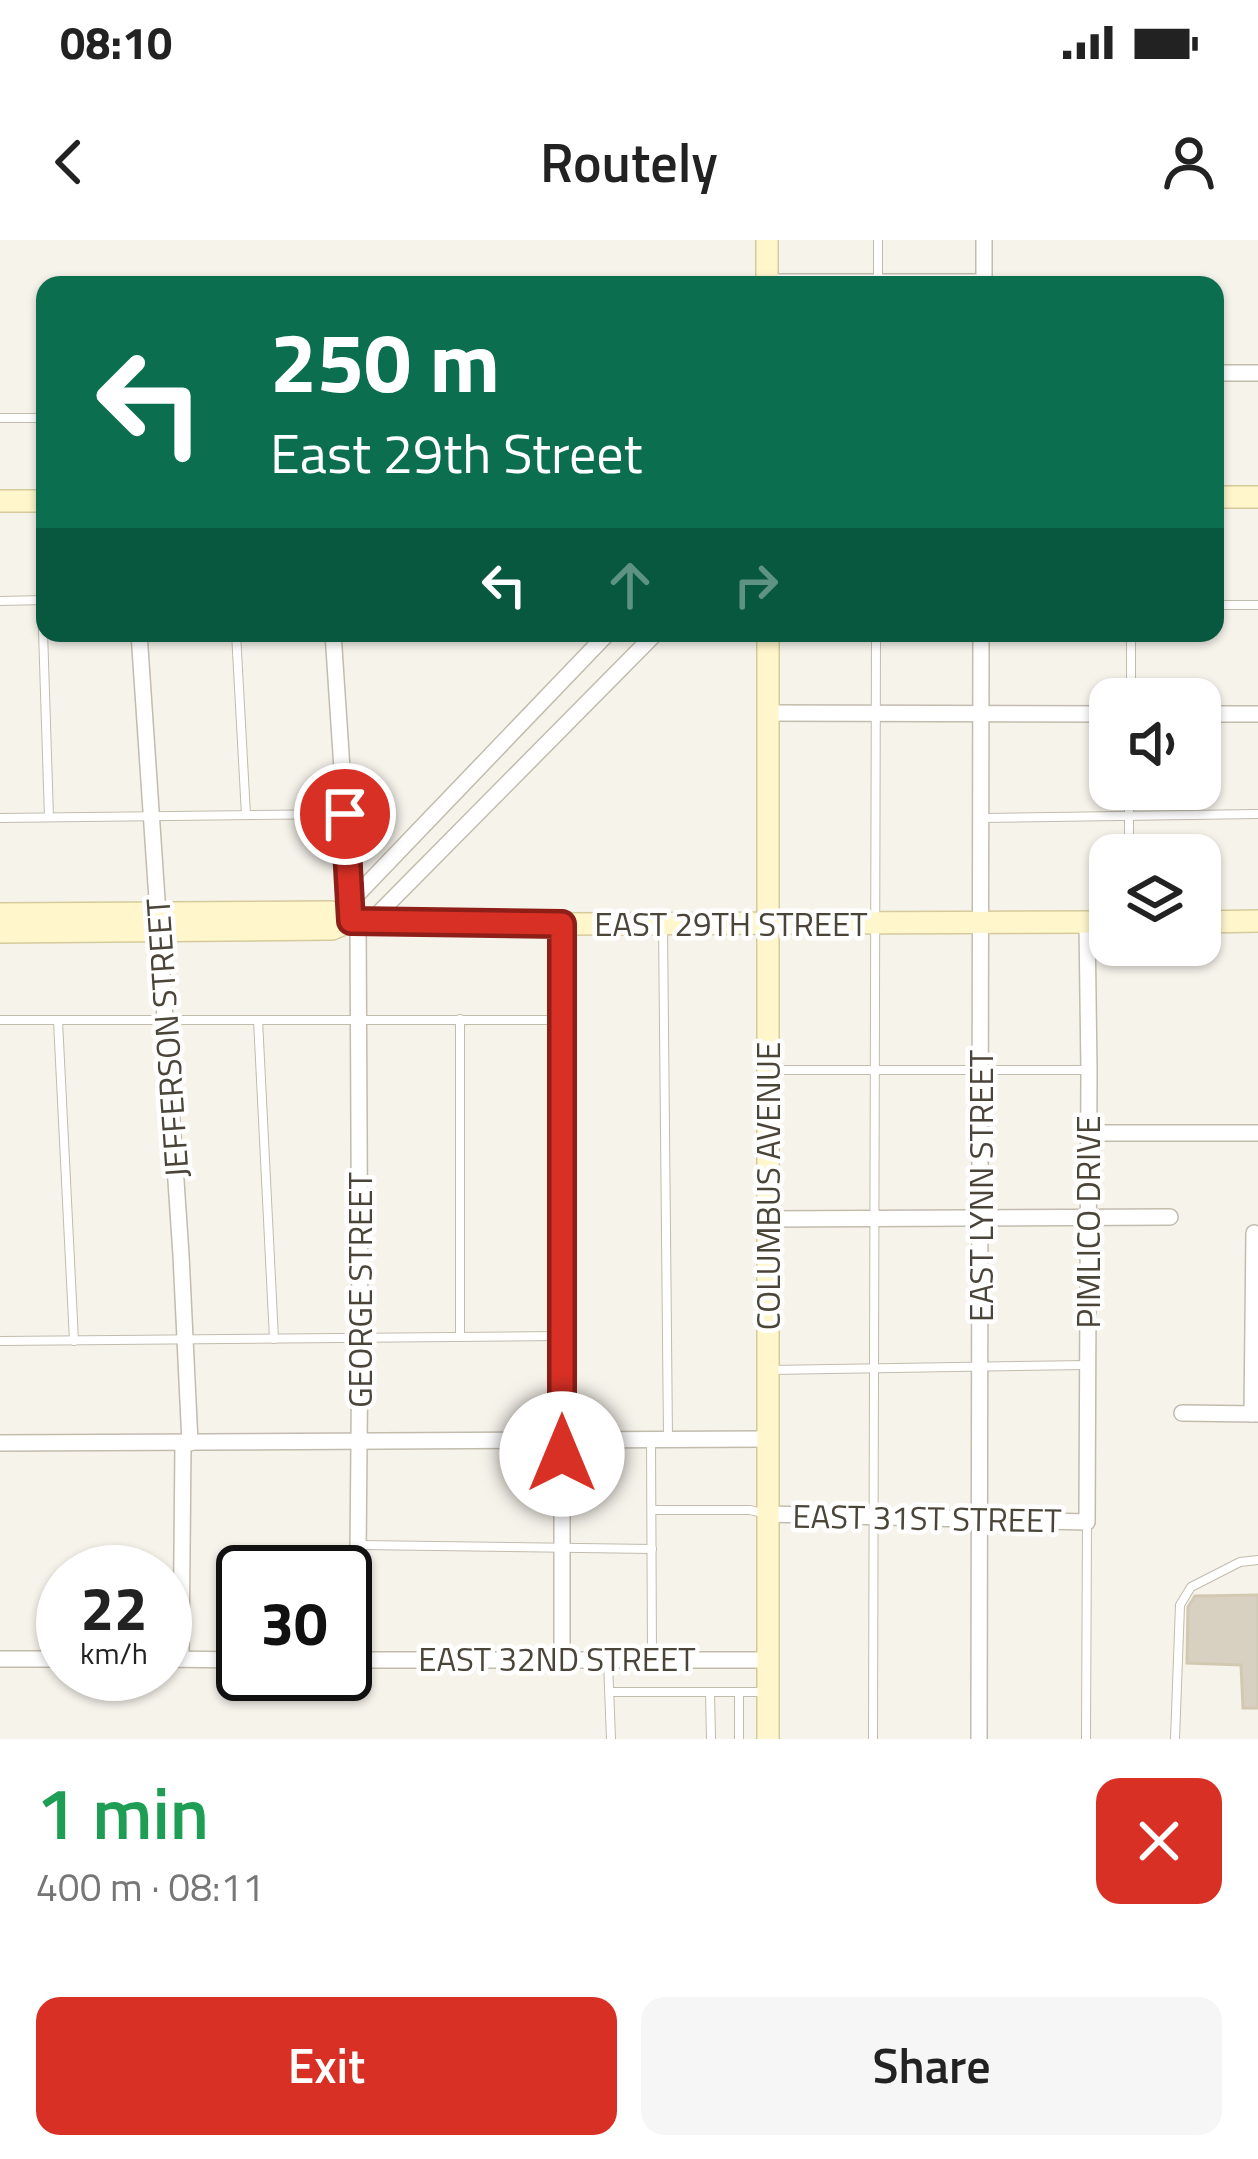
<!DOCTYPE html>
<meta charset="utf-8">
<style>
:root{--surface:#fff;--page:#f6f6f6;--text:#222;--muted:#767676;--accent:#d93025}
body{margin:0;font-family:"Titillium Web",sans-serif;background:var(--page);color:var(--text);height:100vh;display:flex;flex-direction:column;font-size:45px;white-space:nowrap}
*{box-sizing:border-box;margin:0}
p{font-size:39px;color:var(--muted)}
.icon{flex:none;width:66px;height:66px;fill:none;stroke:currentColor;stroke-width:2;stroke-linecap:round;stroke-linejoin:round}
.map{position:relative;height:1499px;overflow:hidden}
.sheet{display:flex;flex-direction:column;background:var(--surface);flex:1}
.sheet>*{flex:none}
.guide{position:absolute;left:36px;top:36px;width:1188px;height:366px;border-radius:24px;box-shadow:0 3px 9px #0004;background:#0b6e4f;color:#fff;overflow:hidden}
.fabs{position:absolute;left:1089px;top:438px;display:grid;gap:24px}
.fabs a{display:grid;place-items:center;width:132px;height:132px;border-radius:24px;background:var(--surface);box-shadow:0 3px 9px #0004;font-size:60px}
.speed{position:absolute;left:36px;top:1305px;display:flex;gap:24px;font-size:60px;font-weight:700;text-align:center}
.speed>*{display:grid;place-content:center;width:156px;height:156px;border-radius:50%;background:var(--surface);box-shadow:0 3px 9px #0004;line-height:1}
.speed small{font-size:30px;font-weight:400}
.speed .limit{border:6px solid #111;border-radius:18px;background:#fff;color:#111}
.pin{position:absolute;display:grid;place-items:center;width:102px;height:102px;color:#fff;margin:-51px;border:6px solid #fff;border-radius:50%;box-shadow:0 3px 12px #0007}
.me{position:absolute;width:132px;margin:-66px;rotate:0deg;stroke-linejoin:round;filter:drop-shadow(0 0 9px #0008)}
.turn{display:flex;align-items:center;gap:42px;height:252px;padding:0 36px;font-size:54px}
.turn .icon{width:156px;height:156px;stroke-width:2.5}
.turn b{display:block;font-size:84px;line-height:102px}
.lanes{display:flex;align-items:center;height:114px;padding:0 36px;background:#0003;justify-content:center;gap:60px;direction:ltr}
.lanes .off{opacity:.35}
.round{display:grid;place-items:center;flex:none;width:126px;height:126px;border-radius:24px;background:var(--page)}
.summary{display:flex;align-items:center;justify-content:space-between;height:204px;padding:0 36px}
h1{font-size:72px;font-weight:600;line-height:90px;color:#1e9e55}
.button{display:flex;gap:24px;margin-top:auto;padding:24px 36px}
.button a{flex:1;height:138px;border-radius:24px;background:var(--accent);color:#fff;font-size:48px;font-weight:600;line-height:138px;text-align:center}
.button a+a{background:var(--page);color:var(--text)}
.status{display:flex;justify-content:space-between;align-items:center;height:84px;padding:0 60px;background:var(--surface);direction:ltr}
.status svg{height:33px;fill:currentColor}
header{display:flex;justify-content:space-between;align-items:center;height:156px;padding:0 36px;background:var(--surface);font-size:54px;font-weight:600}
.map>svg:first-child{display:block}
</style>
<div class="status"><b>08:10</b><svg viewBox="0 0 49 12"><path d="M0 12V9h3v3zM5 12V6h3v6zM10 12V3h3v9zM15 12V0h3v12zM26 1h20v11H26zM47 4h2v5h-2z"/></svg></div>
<header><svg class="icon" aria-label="back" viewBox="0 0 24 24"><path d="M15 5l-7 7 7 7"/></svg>Routely<svg class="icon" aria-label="person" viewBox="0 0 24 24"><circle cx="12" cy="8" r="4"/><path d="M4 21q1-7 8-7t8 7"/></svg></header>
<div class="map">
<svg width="1258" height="1499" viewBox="0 0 1258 1499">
<rect width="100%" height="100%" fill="#f6f3eb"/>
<polygon fill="#d8d0c0" stroke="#d3c9b3" stroke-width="3" points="1258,1355 1258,1468 1243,1468 1241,1425 1187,1423 1188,1367 1195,1356"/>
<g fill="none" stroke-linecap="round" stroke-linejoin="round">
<g stroke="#c2bcad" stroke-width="10">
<g id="lane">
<polyline points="878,44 878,0"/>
<polyline points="0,178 45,178"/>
<polyline points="42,360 49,577"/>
<polyline points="0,361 45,360"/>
<polyline points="1215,365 1258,365"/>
<polyline points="236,393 246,575"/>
<polyline points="1131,459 1131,393"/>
<polyline points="0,578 345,574"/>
<polyline points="982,578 1258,574"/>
<polyline points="1129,615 1129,549"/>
<polyline points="663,685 668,1198"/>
<polyline points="460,779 460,1097"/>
<polyline points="0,780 562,780"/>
<polyline points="258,780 274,1099"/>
<polyline points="58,781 74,1101"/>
<polyline points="770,830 1089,830"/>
<polyline points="0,1101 562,1096"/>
<polyline points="769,1130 1087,1125"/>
<polyline points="651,1199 652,1418"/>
<polyline points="652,1270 750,1270 766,1274"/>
<polyline points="360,1305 652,1309"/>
<polyline points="608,1421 611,1499"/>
<polyline points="610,1452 767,1452"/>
<polyline points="710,1452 711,1499"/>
<polyline points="739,1452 739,1499"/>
<polyline points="873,1499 876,393"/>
<polyline points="1086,1499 1087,1283"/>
<polyline points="1175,1499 1180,1365 1191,1347 1240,1322 1258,1320"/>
</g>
</g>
<g stroke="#c2bcad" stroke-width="18">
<g id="street">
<polyline points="767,42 984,42"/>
<polyline points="984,45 984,0"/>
<polyline points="1215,133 1258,133"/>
<polyline points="139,393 181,1015 190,1203"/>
<polyline points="333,393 351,665"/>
<polyline points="768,473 1110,474"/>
<polyline points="1200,474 1258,474"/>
<polyline points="351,661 608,393"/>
<polyline points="371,681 656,393"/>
<polyline points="1089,893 1258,893"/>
<polyline points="768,979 1170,977"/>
<polyline points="1182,1173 1258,1174"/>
<polyline points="1252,1174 1254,993"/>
<polyline points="0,1203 767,1199"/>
<polyline points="767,1274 1087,1282 1089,830 1087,683"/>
<polyline points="0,1419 63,1419"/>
<polyline points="165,1419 243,1420"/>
<polyline points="181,1419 183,1203"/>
<polyline points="345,1420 768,1420"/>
<polyline points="357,1420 360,1098 358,681"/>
<polyline points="562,1420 562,684"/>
<polyline points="979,1499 981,393"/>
</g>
</g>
<g stroke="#d6ca9b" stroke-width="24">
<g id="secondary">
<polyline points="767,45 767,0"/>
<polyline points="1215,257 1258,257"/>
<polyline points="0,261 45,261"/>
<polyline points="768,393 768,1499"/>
<polyline points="0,674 331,672 351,681 562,684 1110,682"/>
<polyline points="1200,682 1258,681"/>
<polyline points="0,692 332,689 351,681"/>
</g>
</g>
<use href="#lane" stroke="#fff" stroke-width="8"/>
<use href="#street" stroke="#fff" stroke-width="15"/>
<use href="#secondary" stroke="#fff6cc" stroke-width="21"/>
</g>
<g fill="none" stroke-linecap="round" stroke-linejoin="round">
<g stroke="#8d1f18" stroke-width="30">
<polyline id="route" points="345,574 351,681 562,684 562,1214"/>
</g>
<use href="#route" stroke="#d93025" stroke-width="21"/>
</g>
<g text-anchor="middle" stroke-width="9" stroke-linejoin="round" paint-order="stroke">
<g font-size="33" fill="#4b4539" stroke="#fff">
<text x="731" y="696">EAST 29TH STREET</text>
<text transform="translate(167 798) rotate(-94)" y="12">JEFFERSON STREET</text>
<text transform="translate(768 946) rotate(-90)" y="12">COLUMBUS AVENUE</text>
<text transform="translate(981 946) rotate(-90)" y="12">EAST LYNN STREET</text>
<text transform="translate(1088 982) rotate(-90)" y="12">PIMLICO DRIVE</text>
<text transform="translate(360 1050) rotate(-90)" y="12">GEORGE STREET</text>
<text transform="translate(927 1278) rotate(1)" y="12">EAST 31ST STREET</text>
<text x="557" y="1431">EAST 32ND STREET</text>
</g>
</g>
</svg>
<div class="fabs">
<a><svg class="icon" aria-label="sound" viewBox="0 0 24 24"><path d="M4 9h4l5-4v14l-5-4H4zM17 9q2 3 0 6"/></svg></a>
<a><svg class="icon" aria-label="layers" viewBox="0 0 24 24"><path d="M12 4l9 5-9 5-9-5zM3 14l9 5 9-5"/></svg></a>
</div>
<div class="speed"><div>22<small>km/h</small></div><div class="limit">30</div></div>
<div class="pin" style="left:345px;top:574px;background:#d93025"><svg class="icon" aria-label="arrive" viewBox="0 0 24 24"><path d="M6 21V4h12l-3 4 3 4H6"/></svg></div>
<svg class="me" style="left:562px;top:1214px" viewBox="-20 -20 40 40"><circle r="19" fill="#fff"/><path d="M0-13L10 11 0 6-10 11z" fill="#d93025"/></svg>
<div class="guide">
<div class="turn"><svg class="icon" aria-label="left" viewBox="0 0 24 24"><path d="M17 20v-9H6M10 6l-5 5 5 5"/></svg><div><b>250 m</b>East 29th Street</div></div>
<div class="lanes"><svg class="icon" aria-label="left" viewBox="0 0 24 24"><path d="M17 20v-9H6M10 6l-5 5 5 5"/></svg><svg class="icon off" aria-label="ahead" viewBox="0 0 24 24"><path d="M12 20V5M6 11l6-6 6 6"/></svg><svg class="icon off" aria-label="right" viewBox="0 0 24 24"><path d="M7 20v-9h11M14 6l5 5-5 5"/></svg></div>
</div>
</div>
<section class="sheet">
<div class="summary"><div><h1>1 min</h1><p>400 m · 08:11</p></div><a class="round" style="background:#d93025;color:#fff"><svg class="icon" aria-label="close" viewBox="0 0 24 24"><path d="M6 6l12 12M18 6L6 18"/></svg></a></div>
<div class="button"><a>Exit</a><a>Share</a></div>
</section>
